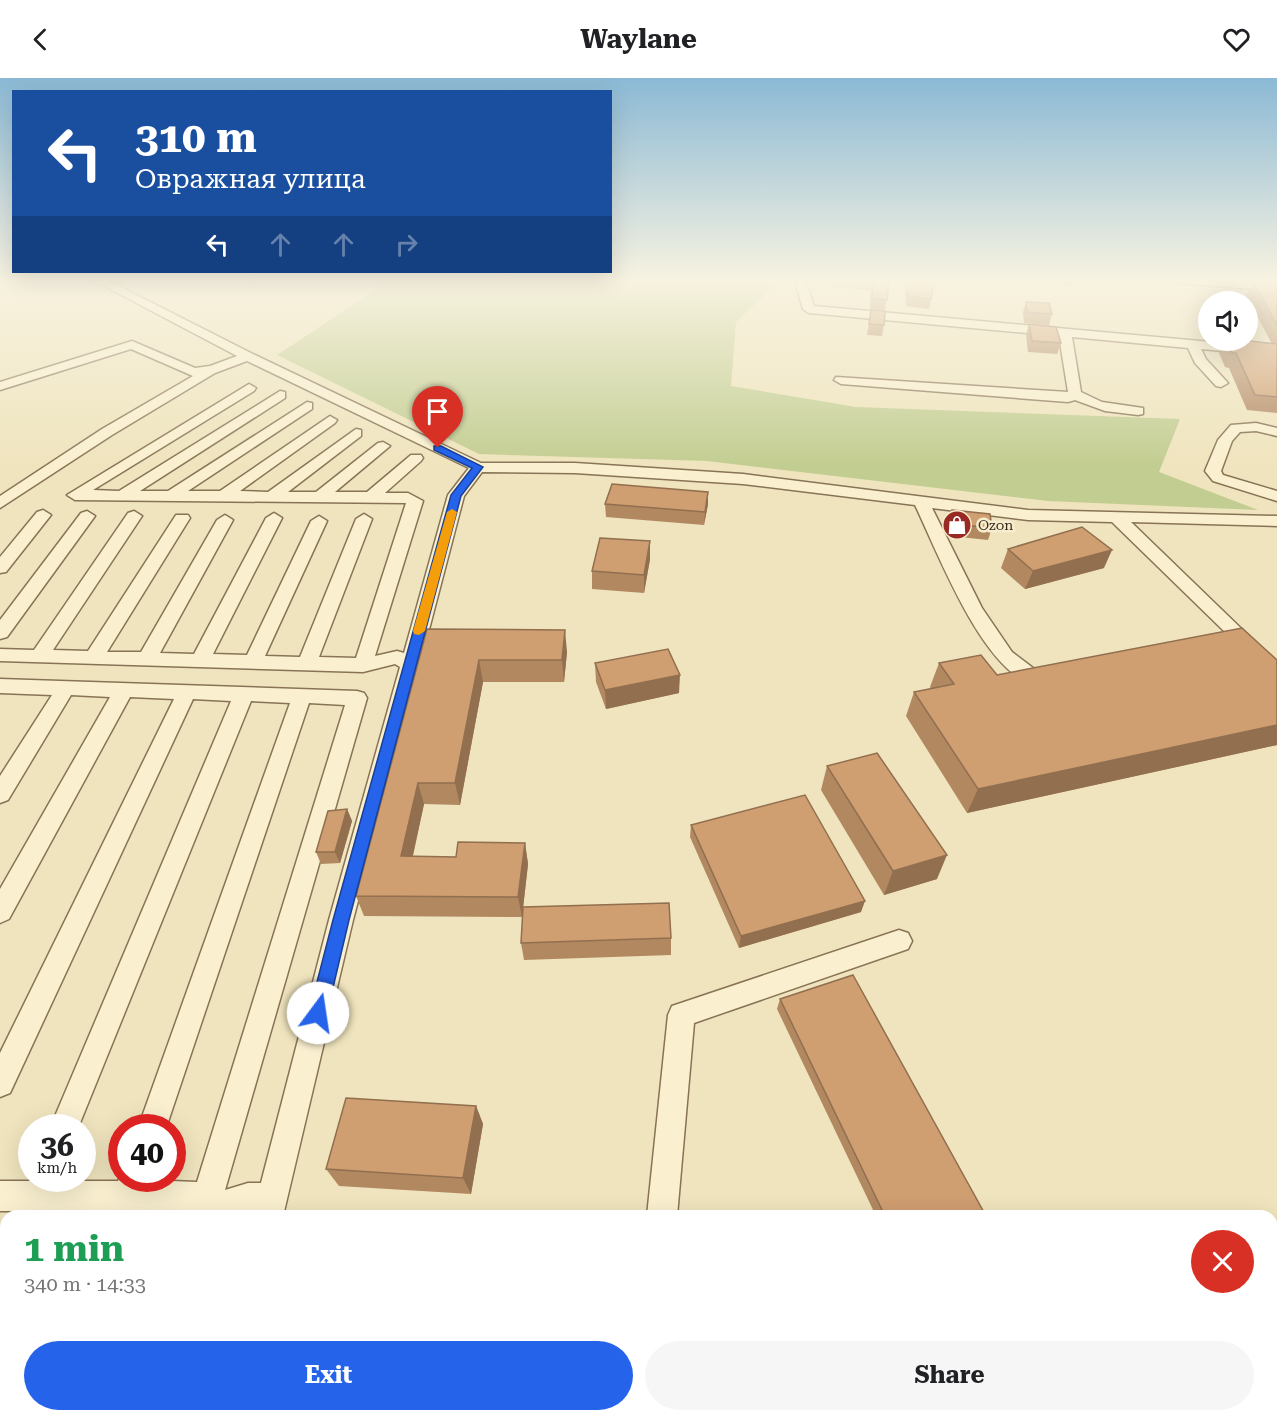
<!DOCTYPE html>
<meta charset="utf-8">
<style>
:root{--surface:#fff;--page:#f6f6f6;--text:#202124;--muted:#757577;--accent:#2563eb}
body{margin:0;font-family:"Roboto Serif",serif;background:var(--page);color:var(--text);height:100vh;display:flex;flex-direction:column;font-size:22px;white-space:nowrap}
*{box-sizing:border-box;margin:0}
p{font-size:20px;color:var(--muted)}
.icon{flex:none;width:33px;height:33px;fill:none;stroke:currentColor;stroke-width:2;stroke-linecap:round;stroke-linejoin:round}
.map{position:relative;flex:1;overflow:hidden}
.drawer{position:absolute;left:0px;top:1132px;width:1278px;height:212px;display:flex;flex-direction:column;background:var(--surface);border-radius:18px 18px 0 0;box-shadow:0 6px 24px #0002}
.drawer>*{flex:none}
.top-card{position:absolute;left:12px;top:12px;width:600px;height:183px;border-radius:0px;box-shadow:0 6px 24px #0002;background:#1a4fa0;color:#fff;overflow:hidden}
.controls{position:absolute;left:1198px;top:213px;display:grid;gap:12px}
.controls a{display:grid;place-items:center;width:60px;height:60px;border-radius:50%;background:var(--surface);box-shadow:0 6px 24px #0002;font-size:30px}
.speed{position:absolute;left:18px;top:1036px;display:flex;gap:12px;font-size:30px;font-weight:700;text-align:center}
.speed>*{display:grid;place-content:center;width:78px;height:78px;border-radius:50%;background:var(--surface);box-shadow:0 6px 24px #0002;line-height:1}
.speed small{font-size:15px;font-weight:400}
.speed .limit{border:9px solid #d22;background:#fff;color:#111}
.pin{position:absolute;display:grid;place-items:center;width:51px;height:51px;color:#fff;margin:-62px -26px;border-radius:50% 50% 50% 0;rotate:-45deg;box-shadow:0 0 6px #0007}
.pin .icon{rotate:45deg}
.me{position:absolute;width:66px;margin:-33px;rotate:14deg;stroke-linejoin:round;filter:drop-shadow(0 0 4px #0008)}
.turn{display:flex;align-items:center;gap:21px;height:126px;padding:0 24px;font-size:27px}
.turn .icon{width:78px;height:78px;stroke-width:2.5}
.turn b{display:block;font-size:42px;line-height:51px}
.lanes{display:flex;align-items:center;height:57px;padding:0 24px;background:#0003;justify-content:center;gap:30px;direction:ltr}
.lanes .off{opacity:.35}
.round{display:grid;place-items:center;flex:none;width:63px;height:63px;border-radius:32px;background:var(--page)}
.overview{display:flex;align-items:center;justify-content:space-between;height:102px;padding:0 24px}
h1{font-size:36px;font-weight:700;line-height:45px;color:#1e9e55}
.primary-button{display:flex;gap:12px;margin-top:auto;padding:12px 24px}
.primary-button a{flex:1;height:69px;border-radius:36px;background:var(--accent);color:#fff;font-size:24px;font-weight:700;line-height:69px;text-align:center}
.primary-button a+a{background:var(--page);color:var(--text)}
header{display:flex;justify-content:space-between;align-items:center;height:78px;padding:0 24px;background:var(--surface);font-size:27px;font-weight:700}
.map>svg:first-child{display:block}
</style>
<header><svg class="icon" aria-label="back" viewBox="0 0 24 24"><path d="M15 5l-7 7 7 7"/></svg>Waylane<svg class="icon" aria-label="heart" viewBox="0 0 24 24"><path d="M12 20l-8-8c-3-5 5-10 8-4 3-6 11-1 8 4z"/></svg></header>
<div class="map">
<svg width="1277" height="1343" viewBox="0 0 1277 1343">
<rect width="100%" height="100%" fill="#efe4bd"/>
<polygon fill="#c2cd91" points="401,201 775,201 779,204 736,244 731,308 856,329 1180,341 1159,394 1258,432 1048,423 707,383 479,376 277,277 376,212"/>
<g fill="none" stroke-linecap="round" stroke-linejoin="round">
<g stroke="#887356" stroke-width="3">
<g id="minor">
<path d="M91 201H105L251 275 481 385H575L743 396 1028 432 1277 438V448L1131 444 1251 560 1249 564C1239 567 1228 570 1218 567L1216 563 1218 559 1227 556 1112 444 1028 442 932 430 982 530 1012 574 1037 593H1054L1057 598 1054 603 1034 607C982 592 938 475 915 427L743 406 575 395 482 394 464 418 353 842 283 1138H253V1135L237 1138H182L183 1133H138L136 1138H106L107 1133H63L61 1138H31L33 1133H0V1103H118L122 1095V1101L197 1104 345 627 309 625 166 1050H138L290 625 251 623 78 1050H50L231 623 193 621 10 1015 0 1019V975L174 621 130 619 9 841 0 845V811L110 619 71 617 8 722 0 725V698L52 617 0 615V601L357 613 364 615 367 620 225 1112 248 1105H261L329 842 400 589 395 586 363 594 0 583V571L34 572 128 435 134 433 142 438 53 572 88 573 176 437H188L190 440 107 574H141L217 442 225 437 233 442 160 575 194 576 266 440 274 435 282 440 213 576 247 577 311 443 319 438 327 443 265 578 300 579 356 441 364 436 372 441 319 579 356 580 406 425 75 422 67 417 249 306 256 310 254 313 93 412 119 413 280 313 285 314V320L140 413H168L307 324 312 325V331L188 413H220L330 338 337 342 335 345 240 413 268 414 356 351 361 352V358L288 414H316L378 365 383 364 390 368 335 414H367L411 377H421L423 380 421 383 385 415H408L423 423 375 578 397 573 404 575 448 417 469 390 247 283 215 295 112 357 0 430V418L102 351 193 298 131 271 0 312V304L132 263 195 290 210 288 237 278Z"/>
<polygon points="794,201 805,201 814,228 1277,270 1277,278 1201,271 1206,281 1228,305 1221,309 1216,308 1195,285 1188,270 1072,259 1081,314 1102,324 1143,330 1143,336 1138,337 1105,333 1075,322 1068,324 841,306 834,302 836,299 1068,314 1059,258 809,235 803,231"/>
<polygon points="1161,201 1213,201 1277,207 1277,213 1166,204"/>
<polygon points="1256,345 1277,350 1277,358 1256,353 1240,354 1232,363 1221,393 1223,397 1277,413 1277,423 1213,403 1205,393 1218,362 1231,347"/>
<polygon points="43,432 51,437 6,494 0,495 0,479 37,434"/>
<polygon points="87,433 95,438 7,559 0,561 0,542 81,435"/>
<polygon points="899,852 908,855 912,863 908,871 694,945 677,1138 647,1138 668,937 672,928"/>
<polygon points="6,1223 6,1269 0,1272 0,1226"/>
<polygon points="39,1338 75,1338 74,1343 38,1343"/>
<polygon points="128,1338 164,1338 162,1343 126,1343"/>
<polygon points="201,1338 237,1338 236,1343 200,1343"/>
<polygon points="609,1338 652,1338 654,1343 612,1343"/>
</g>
</g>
<use href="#minor" fill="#faf0d0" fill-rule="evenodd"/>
</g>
<g fill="#b28861">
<polygon points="833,201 889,201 885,232 870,231 871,212 832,209"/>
<polygon points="904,201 935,201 929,231 906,228"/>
<polygon points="1006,201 1080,201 1078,208 1006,203"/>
<polygon points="1253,204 1277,206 1277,335 1247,332 1229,290 1225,289 1219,275 1225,263 1219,262 1243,262 1272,266 1246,217"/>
<polygon points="1026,224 1052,236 1049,247 1024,245 1023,234"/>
<polygon points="1209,228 1209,251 1204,239"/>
<polygon points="871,232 884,247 882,258 867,257"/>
<polygon points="1029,246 1061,265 1057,276 1028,274 1026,257"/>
<polygon points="605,426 708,426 704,447 606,439"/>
<polygon points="952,432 992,450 988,462 950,458 948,444"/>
<polygon points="1008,471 1104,490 1025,511 1001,490"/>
<polygon points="650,481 644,515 592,511 592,493"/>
<polygon points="427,551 567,574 564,604 483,604 460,727 424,726 413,778 456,779 525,765 528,786 522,839 364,838 356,818"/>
<polygon points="1277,582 1277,667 967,735 906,638 914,614 931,611 930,609 939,585 997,597"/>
<polygon points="595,585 679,615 606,631 596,604"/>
<polygon points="827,688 937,801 884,817 821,712"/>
<polygon points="347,731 352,743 340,785 321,786 316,774"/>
<polygon points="691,747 861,834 739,870 690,759"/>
<polygon points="671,860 671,877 524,882 521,865"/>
<polygon points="780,921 986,1138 876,1138 777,931"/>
<polygon points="476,1028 483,1046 471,1116 339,1108 326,1091"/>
<polygon points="1060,1338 1132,1338 1134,1343 1063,1343"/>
</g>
<g fill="#916f4f">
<polygon points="708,414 708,426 704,447 705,434"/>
<polygon points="650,463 650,481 644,515 644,497"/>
<polygon points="1112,472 1104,490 1025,511 1033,493"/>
<polygon points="565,552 567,574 564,604 562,582"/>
<polygon points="479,582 483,604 460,727 455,705"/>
<polygon points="680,597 679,615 606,631 605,612"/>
<polygon points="1277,647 1277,667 967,735 978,711"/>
<polygon points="418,705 424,726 408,799 401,778"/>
<polygon points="347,731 352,743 340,785 335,774"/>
<polygon points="525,765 528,786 522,839 518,819"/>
<polygon points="947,777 937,801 884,817 893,793"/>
<polygon points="865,823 861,834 739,870 741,858"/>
<polygon points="476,1028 483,1046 471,1116 463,1100"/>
</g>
<g fill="#cf9e71" stroke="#916f4f" stroke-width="1.5">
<polygon points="864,201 889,201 887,222 872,220 873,202"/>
<polygon points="907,201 935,201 931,221 908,218"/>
<polygon points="1253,204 1277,206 1277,247"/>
<polygon points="1026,224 1049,225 1052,236 1027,234"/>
<polygon points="871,232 885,233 884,247 869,246"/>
<polygon points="1029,246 1056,249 1061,265 1032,263"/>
<polygon points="1227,262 1241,262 1277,266 1277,319 1255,317 1236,275 1232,275"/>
<polygon points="612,406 708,414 705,434 605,426"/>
<polygon points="952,432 990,436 992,450 953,446"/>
<polygon points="1082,449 1112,472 1033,493 1008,471"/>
<polygon points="600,460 650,463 644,497 592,493"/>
<polygon points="1242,550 1277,582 1277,647 978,711 914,614 954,606 939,585 981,577 997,597"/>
<polygon points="427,551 565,552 562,582 479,582 455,705 418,705 401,778 456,779 458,764 525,765 518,819 356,818"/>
<polygon points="668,571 680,597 605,612 595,585"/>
<polygon points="877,675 947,777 893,793 827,688"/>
<polygon points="805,717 865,823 741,858 691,747"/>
<polygon points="347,731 335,774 316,774 328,733"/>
<polygon points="669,825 671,860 521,865 523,829"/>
<polygon points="853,897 986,1138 885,1138 780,921"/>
<polygon points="346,1020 476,1028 463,1100 326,1091"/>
<polygon points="481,1133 481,1138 427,1138"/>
<polygon points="1066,1338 1132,1338 1134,1343 1069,1343"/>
</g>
<linearGradient id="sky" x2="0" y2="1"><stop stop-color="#8bb9d5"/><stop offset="0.52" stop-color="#f8f3e1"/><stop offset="1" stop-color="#f8f3e1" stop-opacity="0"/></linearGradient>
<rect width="1277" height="389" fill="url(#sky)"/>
<polygon fill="#2563eb" stroke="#184099" stroke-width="1.5" points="434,368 441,368 483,389 461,418 349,842 327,935 324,941 318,943 312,941 309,935 333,842 451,417 472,390 434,372"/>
<polygon fill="#f59e0b" points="452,431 457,434 425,553 419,557 414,556 413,553 447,434"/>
<defs>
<g id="shop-disc" transform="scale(1.5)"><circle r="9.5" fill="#992a23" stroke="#f7edcd"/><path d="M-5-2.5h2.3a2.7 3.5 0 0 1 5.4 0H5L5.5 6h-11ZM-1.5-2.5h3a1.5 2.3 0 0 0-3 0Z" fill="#fff"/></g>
</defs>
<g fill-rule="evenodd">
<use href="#shop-disc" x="957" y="447"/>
</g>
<g text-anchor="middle" stroke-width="5" stroke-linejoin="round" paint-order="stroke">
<g font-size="14" fill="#362a1b" stroke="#f7edcd" text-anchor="start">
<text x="978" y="452">Ozon</text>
</g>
</g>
</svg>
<div class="controls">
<a><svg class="icon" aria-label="sound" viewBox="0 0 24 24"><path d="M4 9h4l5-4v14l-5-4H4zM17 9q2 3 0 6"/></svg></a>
</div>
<div class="speed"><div>36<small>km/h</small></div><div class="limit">40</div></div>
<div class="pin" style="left:438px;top:370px;background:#d93025"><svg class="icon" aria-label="arrive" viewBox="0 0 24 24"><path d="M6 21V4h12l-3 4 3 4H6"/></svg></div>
<svg class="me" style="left:318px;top:935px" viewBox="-20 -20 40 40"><circle r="19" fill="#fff"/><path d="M0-13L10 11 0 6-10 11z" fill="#2563eb"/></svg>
<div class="top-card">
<div class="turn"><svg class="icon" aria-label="left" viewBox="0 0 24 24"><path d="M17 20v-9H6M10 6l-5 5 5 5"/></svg><div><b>310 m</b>Овражная улица</div></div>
<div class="lanes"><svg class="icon" aria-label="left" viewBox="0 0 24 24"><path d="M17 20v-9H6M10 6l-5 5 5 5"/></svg><svg class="icon off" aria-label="ahead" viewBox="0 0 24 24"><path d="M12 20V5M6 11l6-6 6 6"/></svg><svg class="icon off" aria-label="ahead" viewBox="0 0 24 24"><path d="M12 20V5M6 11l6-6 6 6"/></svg><svg class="icon off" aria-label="right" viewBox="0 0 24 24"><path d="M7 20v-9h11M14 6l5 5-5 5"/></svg></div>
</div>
<section class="drawer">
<div class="overview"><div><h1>1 min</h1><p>340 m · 14:33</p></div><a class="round" style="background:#d93025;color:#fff"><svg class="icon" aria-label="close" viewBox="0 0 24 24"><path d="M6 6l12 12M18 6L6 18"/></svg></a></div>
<div class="primary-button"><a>Exit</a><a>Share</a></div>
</section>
</div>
